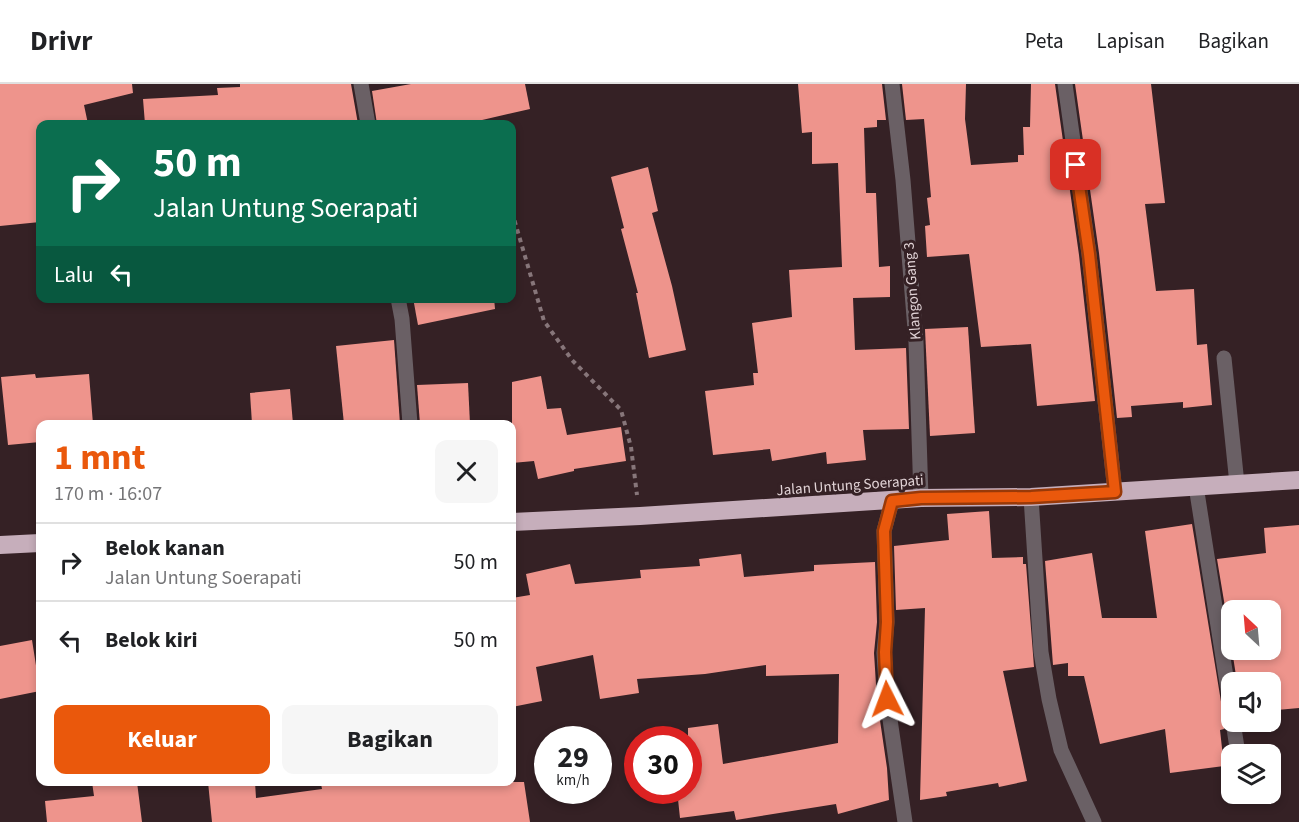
<!DOCTYPE html>
<html lang="id">
<meta charset="utf-8">
<style>
:root{--surface:#fff;--page:#f6f6f6;--text:#202124;--muted:#757577;--line:#e0e0e0;--accent:#ea580c}
body{margin:0;font-family:"Source Sans 3",sans-serif;background:var(--page);color:var(--text);height:100vh;display:flex;flex-direction:column;font-size:22px;white-space:nowrap}
*{box-sizing:border-box;margin:0}
p{font-size:20px;color:var(--muted)}
.icon{flex:none;width:33px;height:33px;fill:none;stroke:currentColor;stroke-width:2;stroke-linecap:round;stroke-linejoin:round}
.map{position:relative;flex:1;overflow:hidden}
.panel{position:absolute;left:36px;top:336px;width:480px;height:366px;display:flex;flex-direction:column;background:var(--surface);border-radius:12px;box-shadow:0 3px 9px #0003}
.panel>*{flex:none}
.guide{position:absolute;left:36px;top:36px;width:480px;height:183px;border-radius:12px;box-shadow:0 3px 9px #0003;background:#0b6e4f;color:#fff;overflow:hidden}
.needle{width:39px;rotate:334deg}
.controls{position:absolute;left:1221px;top:516px;display:grid;gap:12px}
.controls a{display:grid;place-items:center;width:60px;height:60px;border-radius:12px;background:var(--surface);box-shadow:0 3px 9px #0003;font-size:30px}
.speed{position:absolute;left:534px;top:642px;display:flex;gap:12px;font-size:30px;font-weight:700;text-align:center}
.speed>*{display:grid;place-content:center;width:78px;height:78px;border-radius:50%;background:var(--surface);box-shadow:0 3px 9px #0003;line-height:1}
.speed small{font-size:15px;font-weight:400}
.speed .limit{border:9px solid #d22;background:#fff;color:#111}
.pin{position:absolute;display:grid;place-items:center;width:51px;height:51px;color:#fff;margin:-26px;border-radius:12px;box-shadow:0 3px 9px #0006}
.me{position:absolute;width:66px;margin:-33px;rotate:357deg;stroke-linejoin:round;filter:drop-shadow(0 0 4px #0008)}
.turn{display:flex;align-items:center;gap:21px;height:126px;padding:0 18px;font-size:27px}
.turn .icon{width:78px;height:78px;stroke-width:2.5}
.turn b{display:block;font-size:42px;line-height:51px}
.then{display:flex;align-items:center;height:57px;padding:0 18px;background:#0003;gap:12px;font-size:22px}
.round{display:grid;place-items:center;flex:none;width:63px;height:63px;border-radius:12px;background:var(--page)}
.summary{display:flex;align-items:center;justify-content:space-between;height:102px;padding:0 18px}
h1{font-size:36px;font-weight:700;line-height:45px;color:var(--accent)}
.cta{display:flex;gap:12px;margin-top:auto;padding:12px 18px}
.cta a{flex:1;height:69px;border-radius:12px;background:var(--accent);color:#fff;font-size:24px;font-weight:700;line-height:69px;text-align:center}
.cta a+a{background:var(--page);color:var(--text)}
ul{padding:0;list-style:none}
li{display:flex;align-items:center;gap:18px;height:78px;padding:0 18px;border-top:2px solid var(--line)}
li div{flex:1}
li b{display:block;font-size:22px}
li em{font-style:normal}
header{display:flex;align-items:center;gap:36px;box-sizing:border-box;height:84px;padding:0 30px;background:var(--surface);border-bottom:2px solid var(--line)}
header strong{font-size:28px}
nav{display:flex;gap:33px;margin-inline-start:auto;font-size:21px}
.map>svg:first-child{display:block}
</style>
<header>
<strong>Drivr</strong>
<nav><a>Peta</a><a>Lapisan</a><a>Bagikan</a></nav>
</header>
<div class="map">
<svg width="1299" height="738" viewBox="0 0 1299 738">
<rect width="100%" height="100%" fill="#352125"/>
<g fill="#ee948c">
<polygon points="0,0 132,0 133,9 84,21 88,40 40,40 40,138 0,142"/>
<polygon points="240,0 351,0 358,40 145,40 143,15 218,11 217,4 240,3"/>
<polygon points="411,0 525,0 530,25 465,40 377,40 372,7"/>
<polygon points="798,0 882,0 886,36 877,36 877,43 864,44 866,109 876,109 879,183 890,182 890,213 853,214 855,266 906,264 909,345 863,346 866,376 827,380 826,368 772,377 770,365 713,371 705,307 754,301 753,289 758,289 752,239 792,233 789,186 842,183 838,79 812,80 812,48 802,49"/>
<polygon points="902,0 966,0 965,35 971,81 1018,78 1018,71 1024,71 1023,43 1030,43 1031,0 1055,0 1079,171 1095,317 1037,322 1031,260 981,263 969,170 927,173 925,142 930,141 927,114 931,113 924,35 906,36"/>
<polygon points="1075,0 1151,0 1165,119 1145,120 1156,207 1194,205 1197,261 1207,260 1212,321 1183,324 1183,318 1131,322 1132,333 1117,334 1099,169"/>
<polygon points="648,83 658,127 652,129 672,202 686,266 649,274 636,209 638,209 621,145 624,144 611,93"/>
<polygon points="413,214 494,214 495,225 418,241"/>
<polygon points="968,243 975,349 930,352 925,245"/>
<polygon points="394,256 400,340 344,340 336,262"/>
<polygon points="35,290 36,294 89,290 93,340 40,340 40,358 8,361 1,293"/>
<polygon points="541,292 547,325 561,324 567,351 621,343 626,377 574,385 574,387 538,395 534,377 512,379 512,298"/>
<polygon points="468,299 470,340 420,340 417,301"/>
<polygon points="290,305 293,340 252,340 250,309"/>
<polygon points="989,427 992,474 1023,473 1023,480 1026,480 1034,583 1003,587 1027,697 999,703 998,699 946,708 947,712 920,716 925,524 896,526 894,462 949,456 947,430"/>
<polygon points="1192,440 1224,636 1224,645 1220,646 1224,682 1170,689 1165,645 1100,660 1084,592 1068,592 1068,579 1053,581 1045,477 1092,469 1102,534 1157,534 1145,447"/>
<polygon points="1299,441 1299,624 1277,626 1279,637 1244,642 1243,638 1270,638 1270,598 1237,598 1232,566 1270,566 1270,526 1232,526 1232,565 1217,475 1266,469 1264,444"/>
<polygon points="741,470 744,493 814,487 814,481 875,478 877,538 874,569 877,616 887,684 889,716 838,730 836,720 736,736 734,727 680,734 677,706 688,706 688,644 718,640 723,680 838,659 839,590 766,592 766,581 705,590 637,595 639,609 600,615 593,571 536,583 542,617 512,623 512,514 530,511 526,490 570,480 575,500 641,494 640,486 700,482 699,475"/>
<polygon points="32,556 40,607 0,615 0,562"/>
<polygon points="92,698 137,698 142,738 47,738 45,717 94,712"/>
<polygon points="208,698 255,698 256,714 322,705 321,700 337,698 524,698 530,738 212,738"/>
</g>
<g fill="none" stroke-linecap="round" stroke-linejoin="round">
<polyline stroke="#87767a" stroke-width="4" stroke-dasharray="4.5 4.5" stroke-linecap="butt" points="512,128 544,237 572,276 621,326 631,363 637,411"/>
<polyline stroke="#6a6065" stroke-width="15" points="1031,413 1041,568 1049,615 1061,666 1094,738"/>
<g stroke="#6a6065" stroke-width="15">
<polyline points="361,0 368,40"/>
<polyline points="892,0 903,96 916,258 921,414"/>
<polyline points="1065,0 1089,170 1115,408"/>
<polyline points="398,214 402,235 410,340"/>
<polyline points="1224,274 1237,400"/>
<polyline points="1196,402 1232,631"/>
<polyline points="892,417 884,447 887,538 884,569 887,615 905,738"/>
<polyline points="1233,638 1238,670"/>
</g>
<g stroke="#c6aebb" stroke-width="18">
<polyline points="512,438 640,432 921,414 1031,413 1299,396"/>
<polyline points="0,461 40,459"/>
</g>
</g>
<g fill="none" stroke-linecap="round" stroke-linejoin="round">
<g stroke="#983908" stroke-width="15">
<polyline id="route" points="887,615 885,568 887,538 884,447 892,417 921,414 1031,413 1115,408 1089,170 1076,81"/>
</g>
<use href="#route" stroke="#ea580c" stroke-width="10"/>
</g>
<g text-anchor="middle" stroke-width="6" stroke-linejoin="round" paint-order="stroke">
<g font-size="15" fill="#e1d3d6" stroke="#352125">
<text transform="translate(912 207) rotate(-94)" y="5">Klangon Gang 3</text>
<text transform="translate(850 401) rotate(-4)" y="5">Jalan Untung Soerapati</text>
</g>
</g>
</svg>
<div class="controls">
<a><svg class="needle" viewBox="-14 -14 28 28"><path d="M0-13l5 13h-10z" fill="#e53935"/><path d="M0 13l5-13h-10z" fill="#757577"/></svg></a>
<a><svg class="icon" aria-label="sound" viewBox="0 0 24 24"><path d="M4 9h4l5-4v14l-5-4H4zM17 9q2 3 0 6"/></svg></a>
<a><svg class="icon" aria-label="layers" viewBox="0 0 24 24"><path d="M12 4l9 5-9 5-9-5zM3 14l9 5 9-5"/></svg></a>
</div>
<div class="speed"><div>29<small>km/h</small></div><div class="limit">30</div></div>
<div class="pin" style="left:1076px;top:81px;background:#d93025"><svg class="icon" aria-label="arrive" viewBox="0 0 24 24"><path d="M6 21V4h12l-3 4 3 4H6"/></svg></div>
<svg class="me" style="left:887px;top:615px" viewBox="-20 -20 40 40"><path d="M0-17L14 15 0 8-14 15z" fill="#ea580c" stroke="#fff" stroke-width="4"/></svg>
<div class="guide">
<div class="turn"><svg class="icon" aria-label="right" viewBox="0 0 24 24"><path d="M7 20v-9h11M14 6l5 5-5 5"/></svg><div><b>50 m</b>Jalan Untung Soerapati</div></div>
<div class="then">Lalu<svg class="icon" aria-label="left" viewBox="0 0 24 24"><path d="M17 20v-9H6M10 6l-5 5 5 5"/></svg></div>
</div>
<section class="panel">
<div class="summary"><div><h1>1 mnt</h1><p>170 m · 16:07</p></div><a class="round"><svg class="icon" aria-label="close" viewBox="0 0 24 24"><path d="M6 6l12 12M18 6L6 18"/></svg></a></div>
<ul>
<li><svg class="icon" aria-label="right" viewBox="0 0 24 24"><path d="M7 20v-9h11M14 6l5 5-5 5"/></svg><div><b>Belok kanan</b><p>Jalan Untung Soerapati</p></div><em>50 m</em></li>
<li><svg class="icon" aria-label="left" viewBox="0 0 24 24"><path d="M17 20v-9H6M10 6l-5 5 5 5"/></svg><div><b>Belok kiri</b></div><em>50 m</em></li>
</ul>
<div class="cta"><a>Keluar</a><a>Bagikan</a></div>
</section>
</div>
